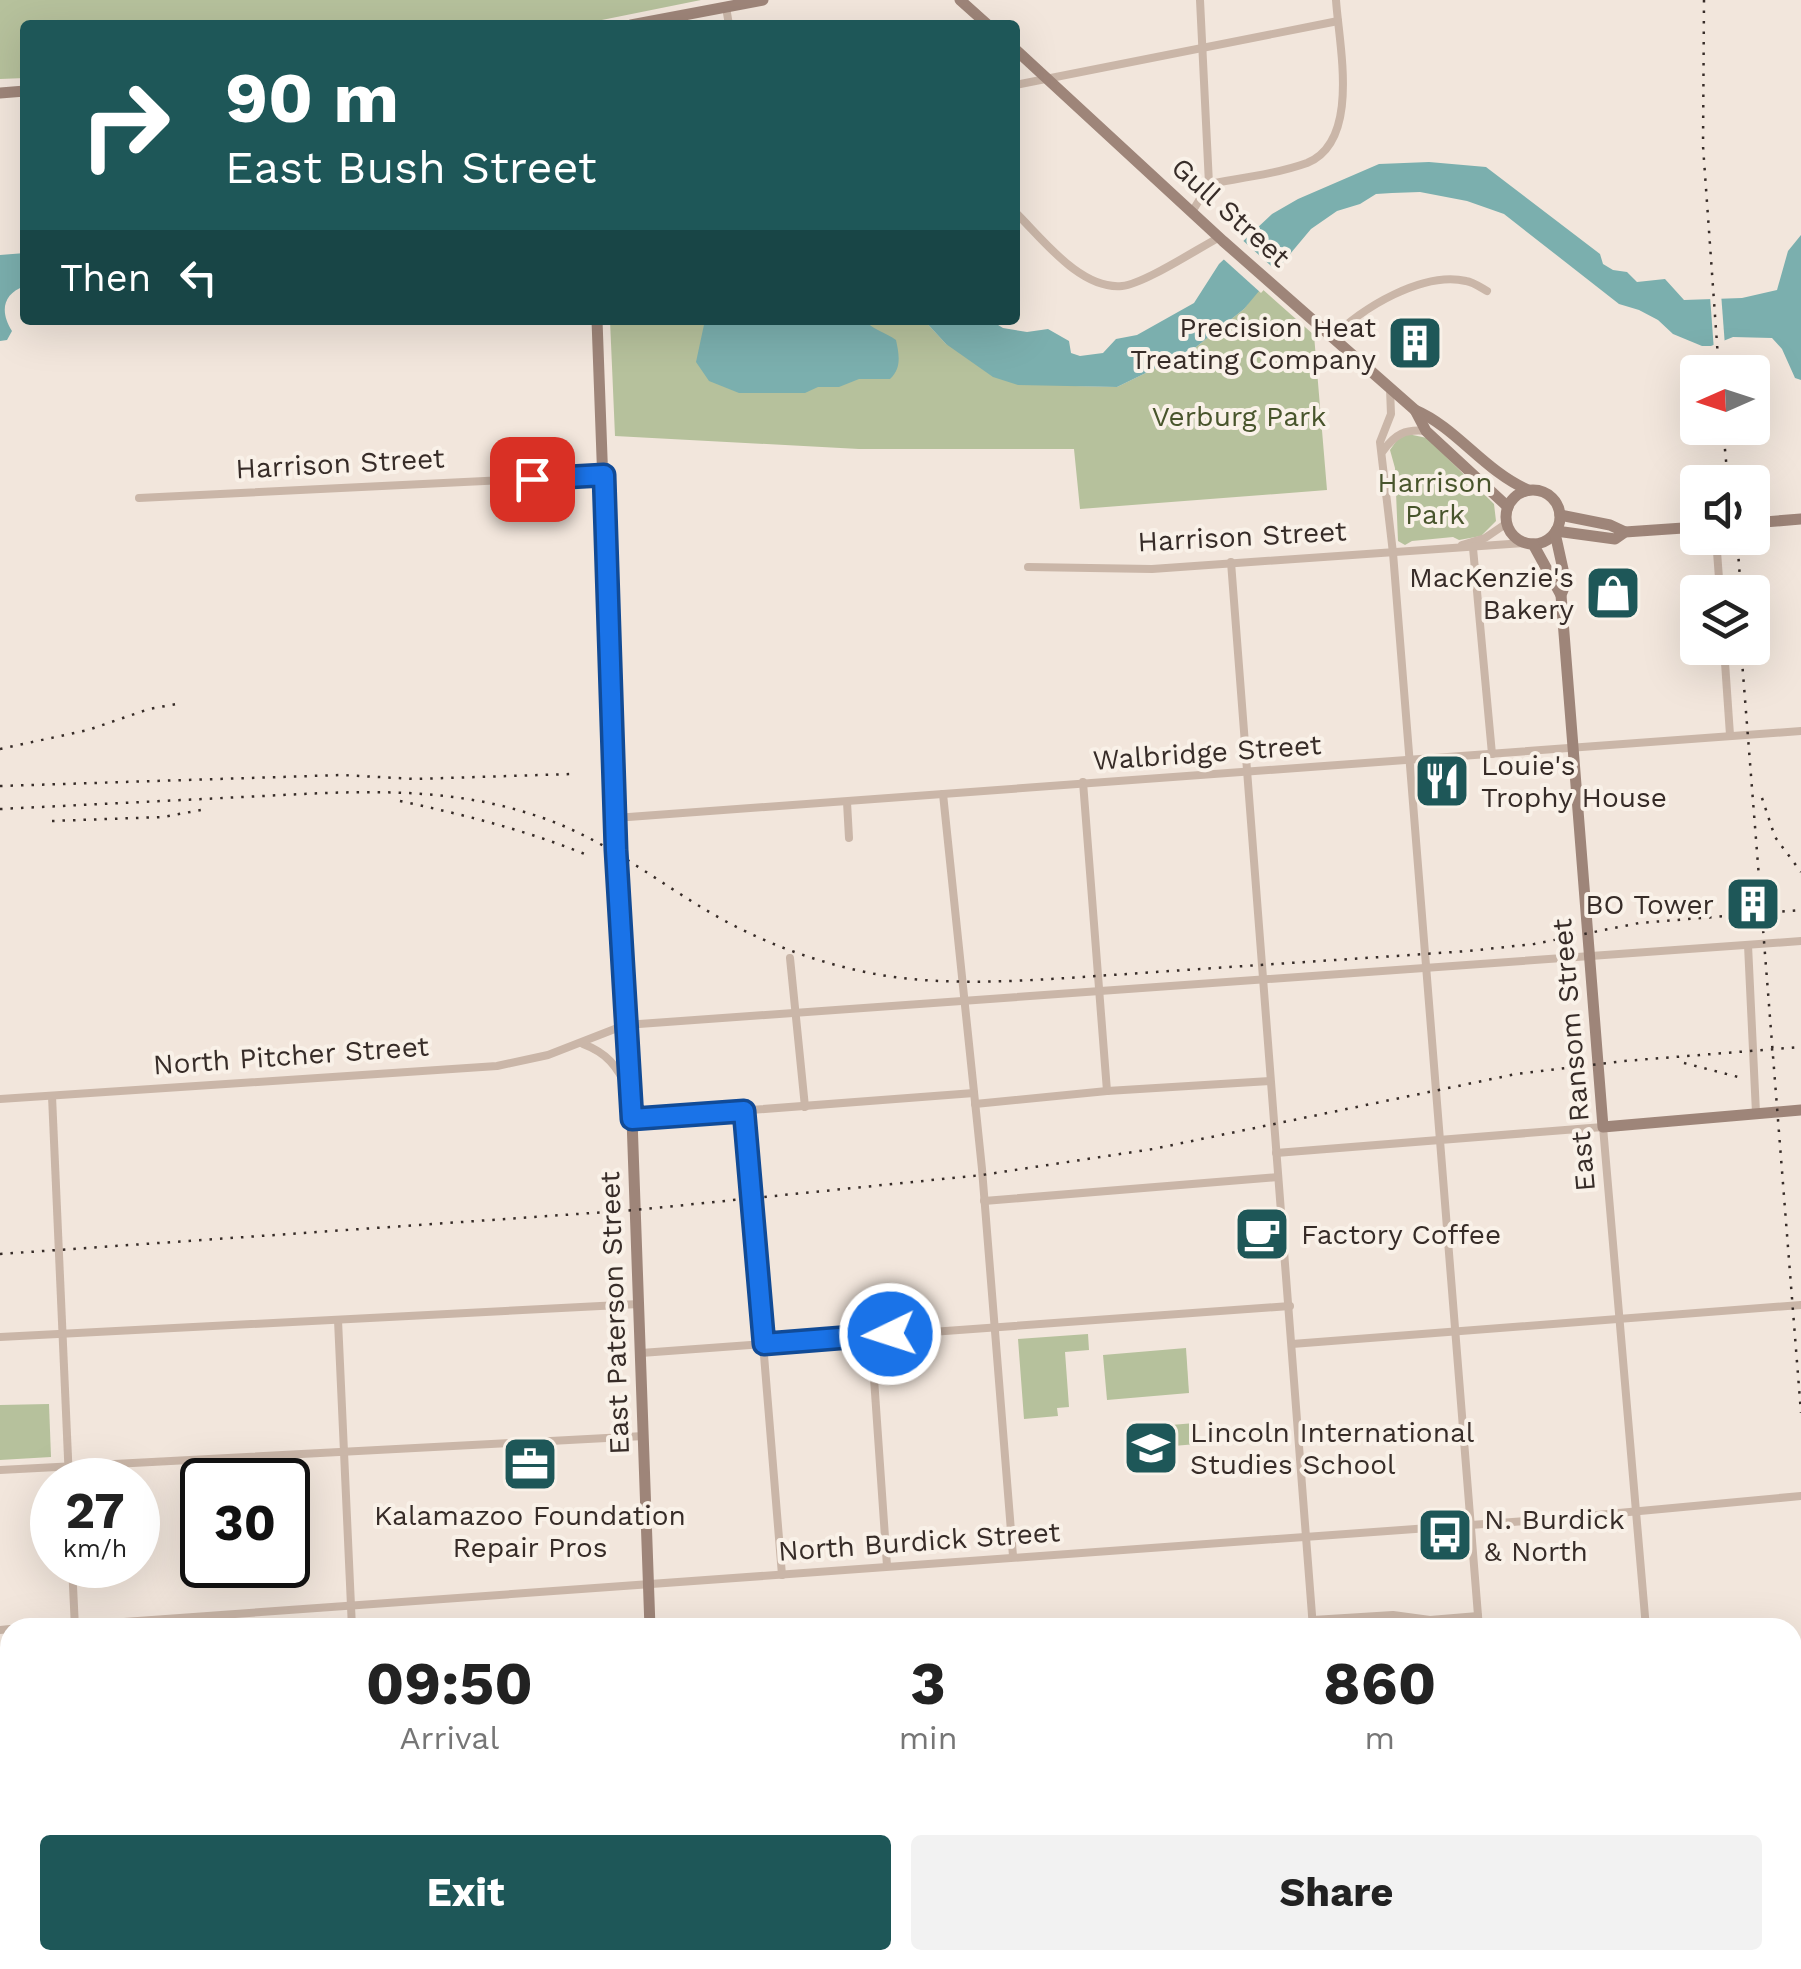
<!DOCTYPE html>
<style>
:root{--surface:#fff;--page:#f2f2f2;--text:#222;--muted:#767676;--accent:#1e5758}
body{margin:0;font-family:"Work Sans",sans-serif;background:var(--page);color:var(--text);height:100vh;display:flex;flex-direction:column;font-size:38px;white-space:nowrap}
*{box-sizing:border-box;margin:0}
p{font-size:32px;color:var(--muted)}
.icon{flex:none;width:55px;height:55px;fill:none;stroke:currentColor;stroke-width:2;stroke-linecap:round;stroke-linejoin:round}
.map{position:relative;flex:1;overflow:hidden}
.sheet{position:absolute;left:0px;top:1618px;width:1802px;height:352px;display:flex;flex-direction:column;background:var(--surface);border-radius:30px 30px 0 0;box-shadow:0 10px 40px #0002}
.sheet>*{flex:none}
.guide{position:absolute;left:20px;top:20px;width:1000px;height:305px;border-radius:10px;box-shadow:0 10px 40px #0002;background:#1e5758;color:#fff;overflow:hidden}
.needle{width:65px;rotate:267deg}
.controls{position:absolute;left:1680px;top:355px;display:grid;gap:20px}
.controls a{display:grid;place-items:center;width:90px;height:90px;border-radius:10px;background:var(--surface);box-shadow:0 10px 40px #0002;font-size:50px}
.speed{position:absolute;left:30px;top:1458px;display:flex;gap:20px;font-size:50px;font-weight:700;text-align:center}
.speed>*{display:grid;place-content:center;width:130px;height:130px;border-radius:50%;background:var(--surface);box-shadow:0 10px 40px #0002;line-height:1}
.speed small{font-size:25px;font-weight:400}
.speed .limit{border:5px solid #111;border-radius:15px;background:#fff;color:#111}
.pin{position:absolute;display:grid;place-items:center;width:85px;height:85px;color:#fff;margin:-42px;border-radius:20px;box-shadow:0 5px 15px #0006}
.me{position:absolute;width:110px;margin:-55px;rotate:266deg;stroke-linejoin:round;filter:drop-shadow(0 0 8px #0008)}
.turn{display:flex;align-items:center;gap:35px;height:210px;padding:0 40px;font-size:45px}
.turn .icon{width:130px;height:130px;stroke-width:2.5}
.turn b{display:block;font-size:70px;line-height:85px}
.then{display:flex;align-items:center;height:95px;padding:0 40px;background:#0003;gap:20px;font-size:38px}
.eta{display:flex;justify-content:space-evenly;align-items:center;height:170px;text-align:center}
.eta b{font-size:60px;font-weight:700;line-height:70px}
.cta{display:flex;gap:20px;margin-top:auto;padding:20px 40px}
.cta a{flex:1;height:115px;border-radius:10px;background:var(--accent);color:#fff;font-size:40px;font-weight:700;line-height:115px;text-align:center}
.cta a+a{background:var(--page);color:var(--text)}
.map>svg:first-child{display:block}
</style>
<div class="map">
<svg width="1801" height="1969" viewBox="0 0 1801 1969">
<rect width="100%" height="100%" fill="#f2e6dc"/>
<g fill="#b6c19c">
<polygon points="0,0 701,0 577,25 25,25 25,78 0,79"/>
<polygon points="1260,287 1314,335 1327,490 1080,509 1074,449 859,449 615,436 610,320 924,320 946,344 1075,386 1117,387 1191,351 1244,309"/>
<polygon points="1408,434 1427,438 1494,504 1496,521 1481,536 1459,540 1453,537 1412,541 1405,545 1398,541 1395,468 1390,450 1397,440"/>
<polygon points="1088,1334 1089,1350 1065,1352 1069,1407 1057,1408 1058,1416 1024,1419 1018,1339"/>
<polygon points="1186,1348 1189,1393 1107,1400 1103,1355"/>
<polygon points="49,1404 51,1457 0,1460 0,1405"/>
<polygon points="1195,1423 1197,1444 1161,1447 1159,1426"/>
<polygon points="1798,1689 1801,1803 1793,1803 1793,1690"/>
</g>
<g fill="#7bafae">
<polygon points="1429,162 1486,167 1600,254 1603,264 1613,270 1627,272 1637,282 1665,279 1684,300 1742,298 1777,290 1788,251 1801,235 1801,380 1795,378 1782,349 1772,338 1733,337 1711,346 1702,346 1673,334 1658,320 1639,310 1619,304 1504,214 1467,201 1420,192 1392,193 1376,194 1360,204 1337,211 1311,229 1244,309 1191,351 1117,387 1018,385 993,377 946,344 924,320 990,320 1003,328 1027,332 1048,329 1069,341 1071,353 1080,356 1103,353 1116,339 1137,335 1194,303 1219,264 1272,214 1298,199 1379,164"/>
<path d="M25 253V286C2 294 0 312 12 331L7 340 0 341V255Z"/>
<path d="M705 320H865C871 329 887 333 896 340 899 354 902 368 890 379H859L839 387H818L805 393H739L709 381 696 362Z"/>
</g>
<g fill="#f2e6dc">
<polygon points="1239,237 1279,273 1261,293 1220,256"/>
<polygon points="1721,293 1725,346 1714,351 1710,296"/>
</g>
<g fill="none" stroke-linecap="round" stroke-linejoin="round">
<g stroke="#cab6a8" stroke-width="8">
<polyline points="726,7 729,25"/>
<polyline points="1015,85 1338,21"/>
<path d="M1209 184C1241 178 1276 174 1307 163 1361 141 1339 46 1336 0"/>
<path d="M1015 212C1042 238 1080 290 1122 286 1144 284 1197 249 1220 237"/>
<polyline points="1192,212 1209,184 1200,0"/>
<path d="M1333 338C1360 308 1424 271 1466 281 1473 282 1480 287 1487 291"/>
<polyline points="1390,389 1391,414 1380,442 1393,553 1479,1628"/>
<path d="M1383 451C1395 434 1405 429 1426 431"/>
<polyline points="139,498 604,475"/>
<polyline points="1716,538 1720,592"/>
<polyline points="1462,545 1485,538 1507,523"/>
<polyline points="1473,548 1492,754"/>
<polyline points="1231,562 1313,1628"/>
<polyline points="1028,567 1152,569 1524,543"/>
<polyline points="1724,648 1730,735"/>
<polyline points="1083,782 1107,1091"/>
<polyline points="943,794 982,1169 1013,1556"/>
<polyline points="847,802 849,838"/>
<polyline points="615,818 1801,731"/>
<polyline points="1748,945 1756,1113"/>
<polyline points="790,958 805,1107"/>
<path d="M583 1044C607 1053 617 1066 627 1088"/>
<polyline points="52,1096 69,1480"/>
<polyline points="0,1099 497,1066 548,1055 625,1025 1801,941"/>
<polyline points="975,1104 1107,1091 1270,1081"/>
<polyline points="744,1111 782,1575"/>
<polyline points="632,1119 974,1093"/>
<polyline points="1276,1153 1603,1127 1646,1628"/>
<polyline points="984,1201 1278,1177"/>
<polyline points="338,1320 352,1628"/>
<polyline points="871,1335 887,1566"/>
<polyline points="0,1337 639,1304"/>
<polyline points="1292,1344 1801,1305"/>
<polyline points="641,1353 1290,1306"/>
<polyline points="0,1470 644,1436"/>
<polyline points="72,1565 75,1628"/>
<polyline points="1313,1620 1393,1615 1430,1620 1478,1616"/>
<polyline points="40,1628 1554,1519 1801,1496"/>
<polyline points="0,1630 10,1629"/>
<polyline points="1792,1670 1801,1669"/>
<polyline points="0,1736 10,1735"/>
<polyline points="1792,1816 1801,1815"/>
<polyline points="0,1839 10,1839"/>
<polyline points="0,1946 10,1946"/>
<polyline points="276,1960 277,1969"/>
<polyline points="470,1960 470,1969"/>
<polyline points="900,1960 901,1969"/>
<polyline points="1342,1960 1342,1969"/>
<polyline points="1505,1960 1506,1969"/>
</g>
<g stroke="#9e8579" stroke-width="11">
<polyline points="960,0 988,25"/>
<polyline points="631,25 763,0"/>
<path d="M1015 49 1223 241 1415 410C1457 428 1483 470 1528 490"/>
<polyline points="0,93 25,91"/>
<polyline points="597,320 618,895 632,1119 650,1628"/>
<polyline points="1415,410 1426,431 1508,507"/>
<circle cx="1533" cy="517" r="27"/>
<polyline points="1560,515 1610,525 1625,532"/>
<polyline points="1752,523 1801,519"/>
<polyline points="1556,531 1615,539 1625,532 1698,527"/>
<polyline points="1555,533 1566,583 1561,595 1603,1127 1801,1110"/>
<polyline points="1533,544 1561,595"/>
<polyline points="662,1960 662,1969"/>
</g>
<g stroke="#796259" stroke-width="12">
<polyline points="1792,1954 1801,1954"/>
<polyline points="1605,1969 1722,1960"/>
</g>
<g stroke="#372c28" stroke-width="2.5" stroke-dasharray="2.5 8" stroke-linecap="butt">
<polyline points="1704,0 1703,146 1719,372"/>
<polyline points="1723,428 1728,482"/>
<polyline points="1737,538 1741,592"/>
<polyline points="1741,648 1801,1413"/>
<polyline points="0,749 88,730 149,709 182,703"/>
<polyline points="0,786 342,775 415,779 573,774"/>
<polyline points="1762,798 1775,837 1801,872"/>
<path d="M400 801C465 815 526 830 587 855"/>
<path d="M0 809C81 805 162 801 243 797 345 792 444 783 543 818 612 842 664 888 727 922 772 946 820 963 870 973 950 989 1045 979 1127 974 1241 966 1354 959 1468 951L1534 944 1639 923 1801 910"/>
<polyline points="52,821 163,817 201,810"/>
<polyline points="1684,1063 1742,1078"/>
<polyline points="0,1254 635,1210 982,1175 1153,1149 1516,1074 1624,1061 1801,1047"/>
</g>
</g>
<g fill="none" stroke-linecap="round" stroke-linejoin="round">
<g stroke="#114b97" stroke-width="25">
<polyline id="route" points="532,479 604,475 616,850 632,1119 744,1111 764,1344 890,1334"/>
</g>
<use href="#route" stroke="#1a73e8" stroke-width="18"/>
</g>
<defs>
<g id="building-square" transform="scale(2.875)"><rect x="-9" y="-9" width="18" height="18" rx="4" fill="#1e5758" stroke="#f9f1e8"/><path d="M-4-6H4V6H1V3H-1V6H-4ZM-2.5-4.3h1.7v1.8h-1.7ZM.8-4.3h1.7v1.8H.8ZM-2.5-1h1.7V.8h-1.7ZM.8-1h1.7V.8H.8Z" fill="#fff"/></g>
<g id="shop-square" transform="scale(2.875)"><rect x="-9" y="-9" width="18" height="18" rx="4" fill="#1e5758" stroke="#f9f1e8"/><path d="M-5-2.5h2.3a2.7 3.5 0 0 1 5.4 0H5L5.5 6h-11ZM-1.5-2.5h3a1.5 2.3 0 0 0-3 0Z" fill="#fff"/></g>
<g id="restaurant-square" transform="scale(2.875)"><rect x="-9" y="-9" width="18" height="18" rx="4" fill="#1e5758" stroke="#f9f1e8"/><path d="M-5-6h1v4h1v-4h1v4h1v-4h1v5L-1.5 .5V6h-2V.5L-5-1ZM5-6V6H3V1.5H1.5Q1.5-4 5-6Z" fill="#fff"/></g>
<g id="cafe-square" transform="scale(2.875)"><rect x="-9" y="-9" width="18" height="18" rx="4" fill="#1e5758" stroke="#f9f1e8"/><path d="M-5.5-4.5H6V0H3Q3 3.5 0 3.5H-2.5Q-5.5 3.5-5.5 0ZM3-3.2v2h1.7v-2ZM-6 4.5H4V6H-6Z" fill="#fff"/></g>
<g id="school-square" transform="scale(2.875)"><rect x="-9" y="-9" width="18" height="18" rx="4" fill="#1e5758" stroke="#f9f1e8"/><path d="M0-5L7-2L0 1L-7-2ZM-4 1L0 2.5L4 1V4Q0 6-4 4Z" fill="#fff"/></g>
<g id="office-square" transform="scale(2.875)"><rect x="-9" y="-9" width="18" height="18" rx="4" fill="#1e5758" stroke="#f9f1e8"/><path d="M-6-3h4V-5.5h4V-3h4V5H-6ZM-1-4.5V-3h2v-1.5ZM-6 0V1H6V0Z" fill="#fff"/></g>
<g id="bus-square" transform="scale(2.875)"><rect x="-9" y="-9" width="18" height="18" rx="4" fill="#1e5758" stroke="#f9f1e8"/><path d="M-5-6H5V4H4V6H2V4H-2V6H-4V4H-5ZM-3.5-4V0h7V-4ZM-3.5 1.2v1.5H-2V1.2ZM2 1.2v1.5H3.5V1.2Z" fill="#fff"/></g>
</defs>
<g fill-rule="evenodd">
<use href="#building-square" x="1415" y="343"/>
<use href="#shop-square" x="1613" y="593"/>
<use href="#restaurant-square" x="1442" y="781"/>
<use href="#building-square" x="1753" y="904"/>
<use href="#cafe-square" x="1262" y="1234"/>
<use href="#school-square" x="1151" y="1448"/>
<use href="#office-square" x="530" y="1464"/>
<use href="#bus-square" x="1445" y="1535"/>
</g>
<g text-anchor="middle" stroke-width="8" stroke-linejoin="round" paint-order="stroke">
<g font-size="28" fill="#372c28" stroke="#f9f1e8">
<text transform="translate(1231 212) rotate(42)" y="10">Gull Street</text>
<text transform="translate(340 463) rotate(-3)" y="10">Harrison Street</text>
<text transform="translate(1242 536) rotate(-3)" y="10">Harrison Street</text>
<text transform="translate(1207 752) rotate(-4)" y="10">Walbridge Street</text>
<text transform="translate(291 1055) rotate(-4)" y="10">North Pitcher Street</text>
<text transform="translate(1573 1055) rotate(-95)" y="10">East Ransom Street</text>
<text transform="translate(614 1313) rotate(-92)" y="10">East Paterson Street</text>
<text transform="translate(919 1541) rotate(-4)" y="10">North Burdick Street</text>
</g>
<g font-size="28" fill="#372c28" stroke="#f9f1e8" text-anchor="start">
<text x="1376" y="337" text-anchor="end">Precision Heat<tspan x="1376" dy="32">Treating Company</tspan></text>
<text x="1574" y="587" text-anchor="end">MacKenzie's<tspan x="1574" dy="32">Bakery</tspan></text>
<text x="1481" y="775">Louie's<tspan x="1481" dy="32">Trophy House</tspan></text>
<text x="1714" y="914" text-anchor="end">BO Tower</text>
<text x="1301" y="1244">Factory Coffee</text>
<text x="1190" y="1442">Lincoln International<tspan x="1190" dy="32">Studies School</tspan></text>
<text x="530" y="1525" text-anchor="middle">Kalamazoo Foundation<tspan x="530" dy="32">Repair Pros</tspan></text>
<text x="1484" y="1529">N. Burdick<tspan x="1484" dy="32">&amp; North</tspan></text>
</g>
<g font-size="28" fill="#48552c" stroke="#f9f1e8">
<text x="1239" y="426">Verburg Park</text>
<text x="1435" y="492">Harrison<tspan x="1435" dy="32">Park</tspan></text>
</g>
</g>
</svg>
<div class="controls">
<a><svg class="needle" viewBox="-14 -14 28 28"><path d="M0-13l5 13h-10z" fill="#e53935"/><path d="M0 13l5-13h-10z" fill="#767676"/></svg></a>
<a><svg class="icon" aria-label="sound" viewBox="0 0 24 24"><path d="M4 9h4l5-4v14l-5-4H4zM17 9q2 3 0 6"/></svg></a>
<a><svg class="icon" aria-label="layers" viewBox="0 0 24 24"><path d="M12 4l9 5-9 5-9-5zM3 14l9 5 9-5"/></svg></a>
</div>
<div class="speed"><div>27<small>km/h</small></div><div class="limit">30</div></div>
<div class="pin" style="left:532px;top:479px;background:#d93025"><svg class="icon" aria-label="arrive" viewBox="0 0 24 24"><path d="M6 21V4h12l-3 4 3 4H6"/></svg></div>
<svg class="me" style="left:890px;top:1334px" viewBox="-20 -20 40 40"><circle r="17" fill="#1a73e8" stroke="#fff" stroke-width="3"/><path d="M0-11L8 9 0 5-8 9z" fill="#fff"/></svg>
<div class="guide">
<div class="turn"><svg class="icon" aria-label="right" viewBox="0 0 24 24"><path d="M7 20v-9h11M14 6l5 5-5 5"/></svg><div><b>90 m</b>East Bush Street</div></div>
<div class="then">Then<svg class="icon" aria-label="left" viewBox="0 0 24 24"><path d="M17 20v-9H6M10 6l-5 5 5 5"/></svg></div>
</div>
<section class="sheet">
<div class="eta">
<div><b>09:50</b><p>Arrival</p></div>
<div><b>3</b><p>min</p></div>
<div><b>860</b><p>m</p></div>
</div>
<div class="cta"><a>Exit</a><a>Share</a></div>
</section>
</div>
